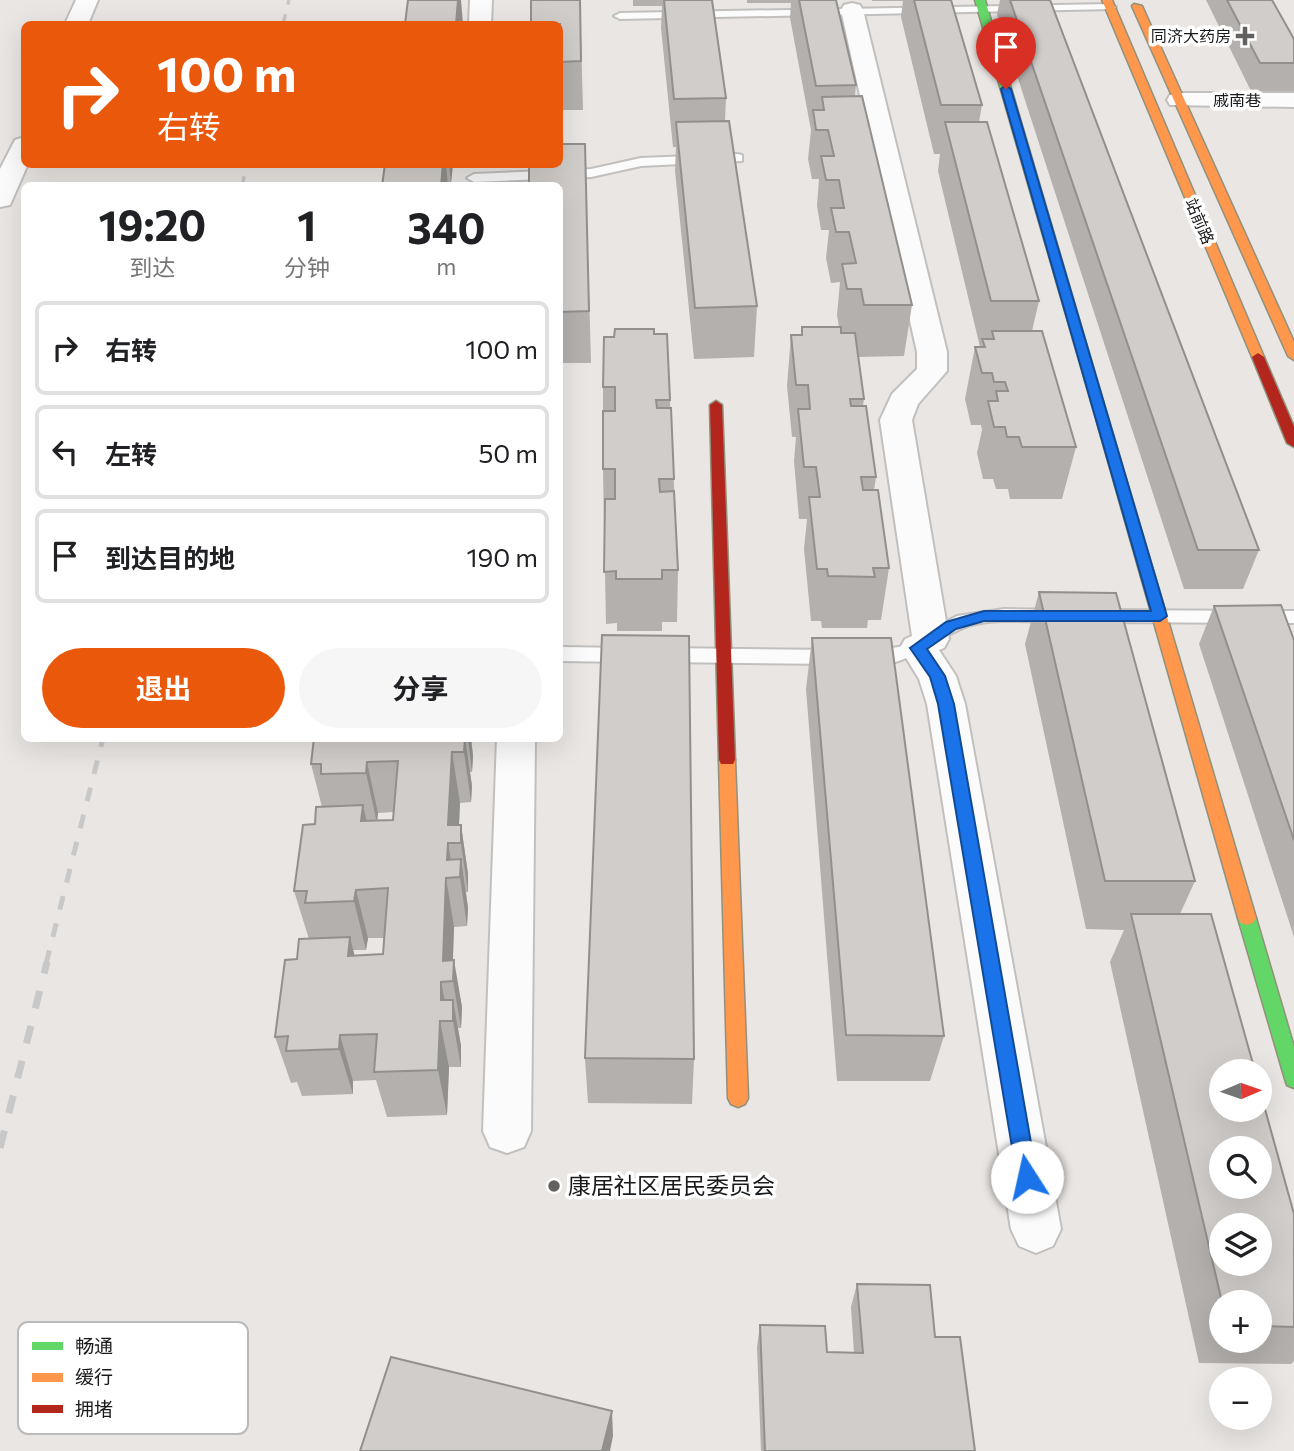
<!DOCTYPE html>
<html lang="zh">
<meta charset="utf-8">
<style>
:root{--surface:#fff;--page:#f6f6f6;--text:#202124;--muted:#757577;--line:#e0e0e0;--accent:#ea580c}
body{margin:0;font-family:Commissioner,"Noto Sans SC",sans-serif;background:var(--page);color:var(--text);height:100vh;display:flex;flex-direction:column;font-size:26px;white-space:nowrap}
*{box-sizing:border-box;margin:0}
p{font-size:23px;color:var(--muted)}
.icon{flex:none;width:38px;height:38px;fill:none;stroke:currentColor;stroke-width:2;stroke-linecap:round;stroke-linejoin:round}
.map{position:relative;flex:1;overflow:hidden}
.details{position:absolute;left:21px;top:182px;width:542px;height:560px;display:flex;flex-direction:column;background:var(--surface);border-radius:10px;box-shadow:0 7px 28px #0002}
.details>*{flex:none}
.guide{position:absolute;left:21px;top:21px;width:542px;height:147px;border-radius:10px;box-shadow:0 7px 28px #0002;background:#ea580c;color:#fff;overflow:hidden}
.needle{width:46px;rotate:88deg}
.controls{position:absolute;left:1209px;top:1059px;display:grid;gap:14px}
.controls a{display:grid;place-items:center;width:63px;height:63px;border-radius:50%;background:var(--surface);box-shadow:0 7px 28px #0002;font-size:35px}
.pin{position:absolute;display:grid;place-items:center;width:60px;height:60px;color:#fff;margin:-72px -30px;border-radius:50% 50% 50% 0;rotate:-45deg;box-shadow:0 0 7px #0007}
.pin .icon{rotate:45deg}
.me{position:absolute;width:77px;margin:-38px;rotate:350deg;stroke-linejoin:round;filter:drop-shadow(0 0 5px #0008)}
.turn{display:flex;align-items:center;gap:24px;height:147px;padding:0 21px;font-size:32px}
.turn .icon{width:91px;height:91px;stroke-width:2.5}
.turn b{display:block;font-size:49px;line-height:60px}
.eta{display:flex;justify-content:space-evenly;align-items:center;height:119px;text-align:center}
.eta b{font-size:42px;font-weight:700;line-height:49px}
.button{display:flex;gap:14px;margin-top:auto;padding:14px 21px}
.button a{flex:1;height:80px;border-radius:42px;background:var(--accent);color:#fff;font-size:28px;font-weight:700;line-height:80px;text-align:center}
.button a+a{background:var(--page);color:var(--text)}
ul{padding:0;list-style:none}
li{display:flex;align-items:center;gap:21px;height:94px;margin:0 14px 10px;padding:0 7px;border:4px solid var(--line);border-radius:10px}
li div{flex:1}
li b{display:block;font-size:26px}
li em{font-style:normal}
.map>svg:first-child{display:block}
</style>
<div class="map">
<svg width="1294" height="1451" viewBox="0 0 1294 1451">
<rect width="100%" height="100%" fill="#e9e6e3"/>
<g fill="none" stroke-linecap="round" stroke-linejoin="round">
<g stroke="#c1c0bf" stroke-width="4">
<g id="lane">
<polygon points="1110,4 1116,7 1114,9 620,19 614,16 620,13"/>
<polygon points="737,154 742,155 742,161 641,166 591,177 474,182 467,178 474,174 591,169 641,158"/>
<path d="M1004 609 1058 610 1064 611 1067 616 1064 621 1058 622C1030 622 999 618 971 625 934 636 903 675 860 662L858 657 860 652 899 647 957 616Z"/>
<polygon points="1096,610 1294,611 1294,623 1096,622 1090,621 1087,616 1090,611"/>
<polygon points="560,647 627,648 634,650 636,655 634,660 627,662 560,661"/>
<polygon points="664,648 834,650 841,652 843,657 841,662 834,664 664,662 657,660 655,655 657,650"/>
</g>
</g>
<g stroke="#c1c0bf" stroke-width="4">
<g id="street">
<polygon points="76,0 98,0 88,24 65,24"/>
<polygon points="470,0 492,0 491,24 469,24"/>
<polygon points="852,3 860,5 863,10 947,352 947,371 918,404 912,420 949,639 944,648 939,650 956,676 965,704 1061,1229 1053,1246 1036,1253 1019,1246 1011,1229 927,704 919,679 900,648 905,639 912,636 880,420 892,394 917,369 917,352 841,10 844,5"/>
<polygon points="1179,93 1294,93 1294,107 1170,105 1167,100 1170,95"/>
<polygon points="24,137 24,164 28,164 10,205 0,207 0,169 15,140"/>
<polygon points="497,738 535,738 531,1131 524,1147 507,1153 490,1147 483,1131"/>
</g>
</g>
<g stroke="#91917c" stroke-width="3">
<g id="fast">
<polygon points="975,0 985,0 1103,401 1102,404 1092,404 1091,401"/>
<polygon points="1247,911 1253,913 1256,918 1294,1047 1294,1088 1287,1085 1285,1079 1238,918 1241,913"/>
</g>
</g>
<g stroke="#91917c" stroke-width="3">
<g id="slow">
<polygon points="1102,0 1112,0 1264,357 1262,360 1258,361 1252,357"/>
<polygon points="1134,4 1142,6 1294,342 1294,360 1288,356 1132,6"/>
<polygon points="1097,397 1103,401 1256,918 1253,923 1247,925 1241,923 1238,918 1091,401"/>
<polygon points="727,754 733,756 735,760 748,1098 745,1104 738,1107 731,1104 728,1098 719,760 721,756"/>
</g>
</g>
<g stroke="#91917c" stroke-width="3">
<g id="jam">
<polygon points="1258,353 1264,357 1294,427 1294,447 1287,443 1252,357"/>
<polygon points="716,401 722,405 735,760 733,764 721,764 719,760 710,405"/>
</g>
</g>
<use href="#lane" fill="#fcfbfb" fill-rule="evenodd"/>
<use href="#street" fill="#fcfbfb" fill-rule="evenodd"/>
<use href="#fast" fill="#63d668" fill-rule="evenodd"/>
<use href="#slow" fill="#ff974d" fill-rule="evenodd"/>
<use href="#jam" fill="#b3261e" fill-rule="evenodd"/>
<g stroke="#c9c8c8" stroke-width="3.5" stroke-dasharray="10 10" stroke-linecap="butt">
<polyline points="283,24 289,0"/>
<polyline points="242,186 247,164"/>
</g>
<polyline stroke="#c9c8c8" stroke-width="5" stroke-dasharray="14 14" stroke-linecap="butt" points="46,964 103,738"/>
<polyline stroke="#c9c8c8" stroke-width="7" stroke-dasharray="18 18" stroke-linecap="butt" points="0,1148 47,962"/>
</g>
<g fill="#b3b0ae" fill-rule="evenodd">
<polygon points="580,0 583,110 560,110 560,24"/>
<polygon points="633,0 712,0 726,98 725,121 757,306 754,357 694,359 675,171 676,147 673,147 661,28 662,6 633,6"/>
<polygon points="747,0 836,0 856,85 855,96 912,305 904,356 858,357 864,399 863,406 876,477 874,490 889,568 881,620 868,620 867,628 822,628 821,621 811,621 804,549 807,519 799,519 794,461 796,437 792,437 787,386 791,335 801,335 802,327 839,327 837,315 840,282 831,283 826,258 829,230 821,230 817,206 819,179 812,179 808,159 811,130 790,18 791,3 747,3"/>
<polygon points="872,0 951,0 982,105 979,122 1039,301 1032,331 1076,447 1062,499 1010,499 1008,489 996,489 993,479 983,479 977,453 982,430 981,425 971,425 965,399 975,347 980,347 938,171 940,154 934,154 901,17 903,1 872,1"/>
<polygon points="1000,0 1050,0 1259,550 1243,589 1184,589 997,14"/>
<polygon points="1206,0 1272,0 1294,63 1294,91 1251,91"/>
<polygon points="585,144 591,363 560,363 560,186"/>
<polygon points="385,164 453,164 451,183 448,183 448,186 382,186"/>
<polygon points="654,334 670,400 678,570 677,622 662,622 662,631 617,631 617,623 606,624 603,469 603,387"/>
<path d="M1039 592 1195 881 1180 914 1294 1214V1361L1291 1364 1199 1363 1110 962 1124 930 1086 929 1025 644ZM1222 1302H1260V1340H1222Z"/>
<polygon points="1214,606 1294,640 1294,937 1199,644"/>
<polygon points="812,638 944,1036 930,1081 837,1081 806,689"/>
<path d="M314 738H471L473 756 472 772H470L472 786 471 802 460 803 459 825H461L468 874V892H466L468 908 467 926 454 927 453 960 462 1007 461 1028H458L461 1046V1067H449L447 1115 387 1117 376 1080 353 1081V1094L302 1096 297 1082 291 1083 275 1037 297 959 309 939 294 891 315 824 322 807 311 764ZM394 812 393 820 377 821 378 813ZM368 938H384L383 954 354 956 353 950H366Z"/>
<polygon points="585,1058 694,1059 692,1104 588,1103"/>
<polygon points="857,1284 935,1337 975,1451 761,1451 757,1347 760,1325 827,1352 854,1353 851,1307"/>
</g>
<g fill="#92908d">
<polygon points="458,0 461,0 463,24 456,24"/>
<polygon points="443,164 446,164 448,186 441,186"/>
<polygon points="449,164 453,164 451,183"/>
<polygon points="465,738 472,786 471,802 464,752"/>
<polygon points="468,738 471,738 473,756 472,772"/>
<polygon points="452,752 460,803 458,843 448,825"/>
<polygon points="367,762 378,813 377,823 366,773"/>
<polygon points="363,805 374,854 361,821"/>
<polygon points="461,825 468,874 468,892 461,843"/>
<polygon points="448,843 454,878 447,860"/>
<polygon points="461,859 468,908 467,926 460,877"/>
<polygon points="446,878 454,927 452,981 443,961"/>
<polygon points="356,890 368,938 366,950 354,901"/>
<polygon points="350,937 362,985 348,956"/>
<polygon points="454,960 462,1007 461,1028 453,981"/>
<polygon points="441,982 449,1021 441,1000"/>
<polygon points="453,1000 461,1046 461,1067 453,1021"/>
<polygon points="440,1021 449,1067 447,1115 438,1070"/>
<polygon points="340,1035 353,1081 353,1094 339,1049"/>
<polygon points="612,1411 613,1436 610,1451 602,1451"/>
</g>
<g fill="#d0cdca" stroke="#92908d" stroke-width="2" fill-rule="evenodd">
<polygon points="408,0 458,0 456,24 405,24"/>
<polygon points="531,0 580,0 581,61 560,62 560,24 531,24"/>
<polygon points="664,0 712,0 726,98 674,99"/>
<polygon points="799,0 836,0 856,85 816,86"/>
<polygon points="914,0 951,0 982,105 941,105"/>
<polygon points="1010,0 1050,0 1259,550 1198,550"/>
<polygon points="1227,0 1272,0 1294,39 1294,63 1260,63"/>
<polygon points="862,96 912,305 864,305 861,289 847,289 842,264 856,263 849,232 836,232 831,208 844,208 839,180 826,180 821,156 834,156 828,130 816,130 813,110 824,110 822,97"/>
<polygon points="729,121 757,306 695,308 676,122"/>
<polygon points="945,122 987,122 1039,301 991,301"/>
<polygon points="560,144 585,144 589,311 560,312 560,186 529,186 529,164 560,164"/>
<polygon points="385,164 443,164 441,186 382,186"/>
<polygon points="802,327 841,327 841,333 855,333 864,399 850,399 851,406 866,406 876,477 861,477 863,490 878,490 889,568 873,568 875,577 828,576 827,569 817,569 809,497 820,497 816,467 804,467 798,409 810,409 808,385 796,385 791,335 802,335"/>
<polygon points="615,329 654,329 654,334 667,334 670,400 656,400 657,408 671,408 674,479 659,479 660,492 674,491 678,570 662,570 662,579 616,579 616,571 604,572 605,499 615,499 615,469 603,469 603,411 615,411 615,387 603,387 604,337 614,337"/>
<polygon points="992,331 1042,331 1076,447 1022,447 1019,437 1007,437 1005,427 994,427 988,401 998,401 996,391 1008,391 1005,382 994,382 992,373 982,373 975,347 985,347 982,339 994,339"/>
<polygon points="1039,592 1116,593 1195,881 1105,881"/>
<polygon points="1281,605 1294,640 1294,840 1214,606"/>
<polygon points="602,635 689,636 694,1059 585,1058"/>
<polygon points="812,638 891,638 944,1036 846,1035"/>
<polygon points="314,738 465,738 464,752 452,752 448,825 461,825 461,843 448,843 447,860 461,859 460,877 446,878 443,961 454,960 453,981 441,982 441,1000 453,1000 453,1021 440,1021 438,1070 374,1072 377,1034 340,1035 339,1049 286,1051 288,1036 275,1037 285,960 297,959 299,939 350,937 348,956 383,954 388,888 356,890 354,901 305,903 307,891 294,891 303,825 315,824 316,807 363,805 361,821 393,820 398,761 367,762 366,773 321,774 321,764 311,764"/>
<path d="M1131 914H1211L1255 1071H1222V1110H1260V1091L1294 1214V1327L1260 1326V1302H1222ZM1222 1148H1260V1186H1222ZM1222 1225H1260V1264H1222Z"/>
<polygon points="857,1284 930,1285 935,1337 960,1337 975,1451 765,1451 760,1325 825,1326 827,1352 863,1353"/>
<polygon points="391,1357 612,1411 602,1451 360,1451"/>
</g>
<polygon fill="#1a73e8" stroke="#114b97" stroke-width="2" points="1006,85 1011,89 1167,616 1160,621 984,621 956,629 927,649 945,676 954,704 1037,1177 1034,1184 1027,1186 1020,1184 1017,1177 938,704 930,677 910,648 946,622 984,611 1151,611 1001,89"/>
<g fill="#626160" stroke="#fff" stroke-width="2.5">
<path d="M1241.5 25.5h7v7h7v7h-7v7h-7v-7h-7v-7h7z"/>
<circle cx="554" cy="1186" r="7"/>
</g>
<g text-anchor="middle" stroke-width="7" stroke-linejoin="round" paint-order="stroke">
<g font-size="16" fill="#1a1a1a" stroke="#fff" text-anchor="end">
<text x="1231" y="42">同济大药房</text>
</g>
<g font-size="16" fill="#1a1a1a" stroke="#fff">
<text x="1237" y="106">戚南巷</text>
<text transform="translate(1200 221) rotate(67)" y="6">站前路</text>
</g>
<g font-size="23" fill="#1a1a1a" stroke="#fff" text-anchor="start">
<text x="568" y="1194">康居社区居民委员会</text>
</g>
</g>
<rect x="18" y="1322" width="230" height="112" rx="10" fill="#fff" stroke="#bababa" stroke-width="2"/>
<rect x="32" y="1342" width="31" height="8" fill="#63d668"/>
<rect x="32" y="1373" width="31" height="9" fill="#ff974d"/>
<rect x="32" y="1405" width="31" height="8" fill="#b3261e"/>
<g font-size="19" fill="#1a1a1a">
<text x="75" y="1353">畅通</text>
<text x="75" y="1384">缓行</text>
<text x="75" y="1416">拥堵</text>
</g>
</svg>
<div class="controls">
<a><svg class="needle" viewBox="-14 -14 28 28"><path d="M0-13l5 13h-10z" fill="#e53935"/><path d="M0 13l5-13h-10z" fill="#757577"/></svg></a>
<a><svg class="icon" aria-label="search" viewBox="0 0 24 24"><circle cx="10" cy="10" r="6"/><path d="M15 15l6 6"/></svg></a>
<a><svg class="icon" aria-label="layers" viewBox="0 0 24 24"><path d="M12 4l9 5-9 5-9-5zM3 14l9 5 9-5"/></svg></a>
<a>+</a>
<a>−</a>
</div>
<div class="pin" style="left:1006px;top:89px;background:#d93025"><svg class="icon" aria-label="arrive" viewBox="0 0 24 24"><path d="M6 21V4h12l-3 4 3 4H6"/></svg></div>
<svg class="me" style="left:1027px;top:1177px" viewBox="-20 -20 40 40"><circle r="19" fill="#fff"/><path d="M0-13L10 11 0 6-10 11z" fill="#1a73e8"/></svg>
<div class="guide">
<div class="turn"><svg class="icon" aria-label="right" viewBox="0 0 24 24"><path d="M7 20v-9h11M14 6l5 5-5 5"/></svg><div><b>100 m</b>右转</div></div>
</div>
<section class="details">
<div class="eta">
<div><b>19:20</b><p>到达</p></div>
<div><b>1</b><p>分钟</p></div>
<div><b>340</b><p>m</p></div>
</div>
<ul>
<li><svg class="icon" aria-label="right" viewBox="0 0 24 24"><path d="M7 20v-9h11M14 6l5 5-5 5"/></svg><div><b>右转</b></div><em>100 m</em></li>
<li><svg class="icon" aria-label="left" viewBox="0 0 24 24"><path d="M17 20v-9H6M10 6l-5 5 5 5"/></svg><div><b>左转</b></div><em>50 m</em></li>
<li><svg class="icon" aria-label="arrive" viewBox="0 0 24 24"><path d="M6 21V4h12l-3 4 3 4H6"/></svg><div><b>到达目的地</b></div><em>190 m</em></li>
</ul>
<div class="button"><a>退出</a><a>分享</a></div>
</section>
</div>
